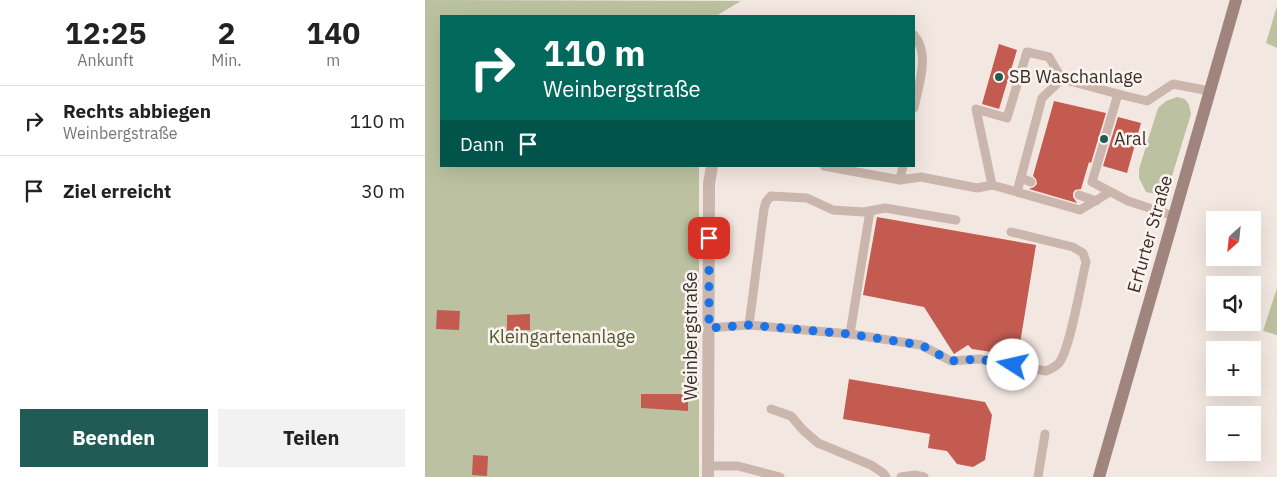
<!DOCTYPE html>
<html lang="de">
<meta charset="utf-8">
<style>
:root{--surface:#fff;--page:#f2f2f2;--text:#222;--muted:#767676;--line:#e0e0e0;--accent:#215b56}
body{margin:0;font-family:"IBM Plex Sans",sans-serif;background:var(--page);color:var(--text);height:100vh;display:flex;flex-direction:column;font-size:19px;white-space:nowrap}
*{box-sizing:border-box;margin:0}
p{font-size:16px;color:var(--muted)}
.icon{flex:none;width:28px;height:28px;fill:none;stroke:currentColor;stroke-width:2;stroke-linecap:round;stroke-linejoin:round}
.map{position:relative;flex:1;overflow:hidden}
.details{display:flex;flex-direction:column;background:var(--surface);width:425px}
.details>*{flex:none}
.hud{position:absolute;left:15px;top:15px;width:475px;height:152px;border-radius:0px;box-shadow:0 5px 20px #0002;background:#00695c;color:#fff;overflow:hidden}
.needle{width:32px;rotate:207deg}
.controls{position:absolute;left:781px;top:211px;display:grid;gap:10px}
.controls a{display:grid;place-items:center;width:55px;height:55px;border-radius:0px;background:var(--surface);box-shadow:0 5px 20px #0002;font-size:25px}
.pin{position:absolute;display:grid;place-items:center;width:42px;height:42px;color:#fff;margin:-21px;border-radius:10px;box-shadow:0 2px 8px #0006}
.me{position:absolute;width:55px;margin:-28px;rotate:280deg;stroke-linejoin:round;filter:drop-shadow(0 0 4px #0008)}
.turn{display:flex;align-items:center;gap:18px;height:105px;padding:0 20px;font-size:22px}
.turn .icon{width:65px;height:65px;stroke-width:2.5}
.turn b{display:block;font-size:35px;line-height:42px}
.then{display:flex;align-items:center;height:48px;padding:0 20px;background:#0003;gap:10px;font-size:19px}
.eta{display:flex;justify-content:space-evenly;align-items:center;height:85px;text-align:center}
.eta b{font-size:30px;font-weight:700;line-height:35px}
.action{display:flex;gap:10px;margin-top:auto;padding:10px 20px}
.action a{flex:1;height:58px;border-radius:0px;background:var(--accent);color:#fff;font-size:20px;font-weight:700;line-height:58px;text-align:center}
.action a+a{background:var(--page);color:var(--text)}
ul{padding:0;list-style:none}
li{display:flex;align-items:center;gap:15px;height:70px;padding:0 20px;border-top:1px solid var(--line)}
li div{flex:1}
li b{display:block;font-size:19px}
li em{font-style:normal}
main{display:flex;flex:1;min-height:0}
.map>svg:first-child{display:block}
</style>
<main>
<section class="details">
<div class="eta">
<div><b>12:25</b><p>Ankunft</p></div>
<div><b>2</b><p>Min.</p></div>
<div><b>140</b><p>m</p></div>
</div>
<ul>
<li><svg class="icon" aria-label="right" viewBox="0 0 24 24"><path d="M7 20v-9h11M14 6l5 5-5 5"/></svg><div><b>Rechts abbiegen</b><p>Weinbergstraße</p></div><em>110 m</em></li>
<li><svg class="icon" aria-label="arrive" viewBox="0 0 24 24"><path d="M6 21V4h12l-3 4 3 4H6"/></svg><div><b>Ziel erreicht</b></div><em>30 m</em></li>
</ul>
<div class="action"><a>Beenden</a><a>Teilen</a></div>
</section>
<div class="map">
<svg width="852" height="477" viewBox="0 0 852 477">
<rect width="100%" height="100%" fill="#f3e8e1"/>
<g fill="#bcc2a1">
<polygon points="0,0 316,1 291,16 16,16 16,166 274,166 274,477 0,477"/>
<polygon points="852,6 852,48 841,43"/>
<path d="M752 97 760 99 764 105 766 114 747 176C743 185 739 189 731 194L721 192 714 178V169L733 108 741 101Z"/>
<polygon points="852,288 852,335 838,331"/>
</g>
<g fill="#c35b50">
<polygon points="574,44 592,50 574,109 557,104"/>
<polygon points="629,101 681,113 666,163 664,162 656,189 650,190 648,193 648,197 652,203 604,189 609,187 612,184 611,179 608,176"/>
<polygon points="693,117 716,123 702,173 678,166"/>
<polygon points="452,217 611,245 593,356 547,349 543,345 529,354 499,307 438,295"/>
<polygon points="12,310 35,311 34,330 11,329"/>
<polygon points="105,314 105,330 82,331 82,315"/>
<polygon points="424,379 560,402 567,415 560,460 548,467 532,464 522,451 503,448 505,434 418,419"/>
<polygon points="216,394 263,394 263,411 216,408"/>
<polygon points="48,455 63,456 62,476 47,475"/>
</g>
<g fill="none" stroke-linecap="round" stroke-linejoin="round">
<g stroke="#cbb6ad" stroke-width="9">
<path d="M489 35C506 54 493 86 489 108"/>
<polyline points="399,166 475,180 496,177 552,188 567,185"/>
<polyline points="596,178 606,182"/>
<polyline points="475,180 478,166"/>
<polyline points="592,192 567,185 551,109 582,118 602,52 624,57 637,79"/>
<polyline points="685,192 655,210 592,192 617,98 637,79 693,94"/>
<polyline points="654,195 671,201"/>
<polyline points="749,216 703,201 667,182 693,94 722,101 748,84 785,91"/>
<polyline points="324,325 339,209 341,202 346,196 382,198 408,210 439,212 460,208 531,220"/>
<path d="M284 328 324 325 425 334 496 345 526 361 554 359 621 371C626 369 630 367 634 363 645 350 656 282 661 262L658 253 648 247 586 232"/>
<polyline points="425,334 445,211"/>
<polyline points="346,409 366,416 378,430 393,443 446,465 458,473 461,477"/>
<polyline points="283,466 313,466 355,477"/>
<polyline points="476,477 490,475 499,477"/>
<polyline points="613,477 620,434"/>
</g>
<polyline stroke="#cbb6ad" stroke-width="12" points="283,477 284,184 287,166"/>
<polyline stroke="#9f857e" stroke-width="12" points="674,477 811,0"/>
</g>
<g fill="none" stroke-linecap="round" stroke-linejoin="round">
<polyline stroke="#1a73e8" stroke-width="9" stroke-dasharray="0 16.2" points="284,238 284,328 324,325 424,334 496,345 526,361 554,359 588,365"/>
</g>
<g fill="#215b56" stroke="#faf3ee" stroke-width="2">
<circle cx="574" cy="77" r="5"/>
<circle cx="679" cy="139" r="5"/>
</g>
<g text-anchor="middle" stroke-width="5" stroke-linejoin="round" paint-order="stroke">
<g font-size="18" fill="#3a2e2b" stroke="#faf3ee" text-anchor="start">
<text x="584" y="83">SB Waschanlage</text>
<text x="689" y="145">Aral</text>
</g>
<g font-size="18" fill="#3a2e2b" stroke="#faf3ee">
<text transform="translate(725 234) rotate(-74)" y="6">Erfurter Straße</text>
<text transform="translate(266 336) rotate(-90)" y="6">Weinbergstraße</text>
</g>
<g font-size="18" fill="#4f5830" stroke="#faf3ee">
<text x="137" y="343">Kleingartenanlage</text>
</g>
</g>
</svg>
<div class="controls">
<a><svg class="needle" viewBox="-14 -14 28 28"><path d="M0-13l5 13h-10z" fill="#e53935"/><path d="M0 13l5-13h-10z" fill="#767676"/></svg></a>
<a><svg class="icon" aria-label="sound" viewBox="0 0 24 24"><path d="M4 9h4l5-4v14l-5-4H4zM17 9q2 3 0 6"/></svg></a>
<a>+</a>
<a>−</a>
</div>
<div class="pin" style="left:284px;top:238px;background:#d93025"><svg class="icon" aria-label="arrive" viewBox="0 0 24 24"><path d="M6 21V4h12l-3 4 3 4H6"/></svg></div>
<svg class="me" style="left:588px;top:365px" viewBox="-20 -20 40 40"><circle r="19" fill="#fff"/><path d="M0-13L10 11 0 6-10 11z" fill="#1a73e8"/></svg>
<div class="hud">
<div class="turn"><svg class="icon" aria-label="right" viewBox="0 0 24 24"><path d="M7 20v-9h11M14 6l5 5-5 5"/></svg><div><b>110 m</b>Weinbergstraße</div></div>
<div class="then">Dann<svg class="icon" aria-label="arrive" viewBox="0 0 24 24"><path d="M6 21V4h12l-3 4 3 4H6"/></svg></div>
</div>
</div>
</main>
